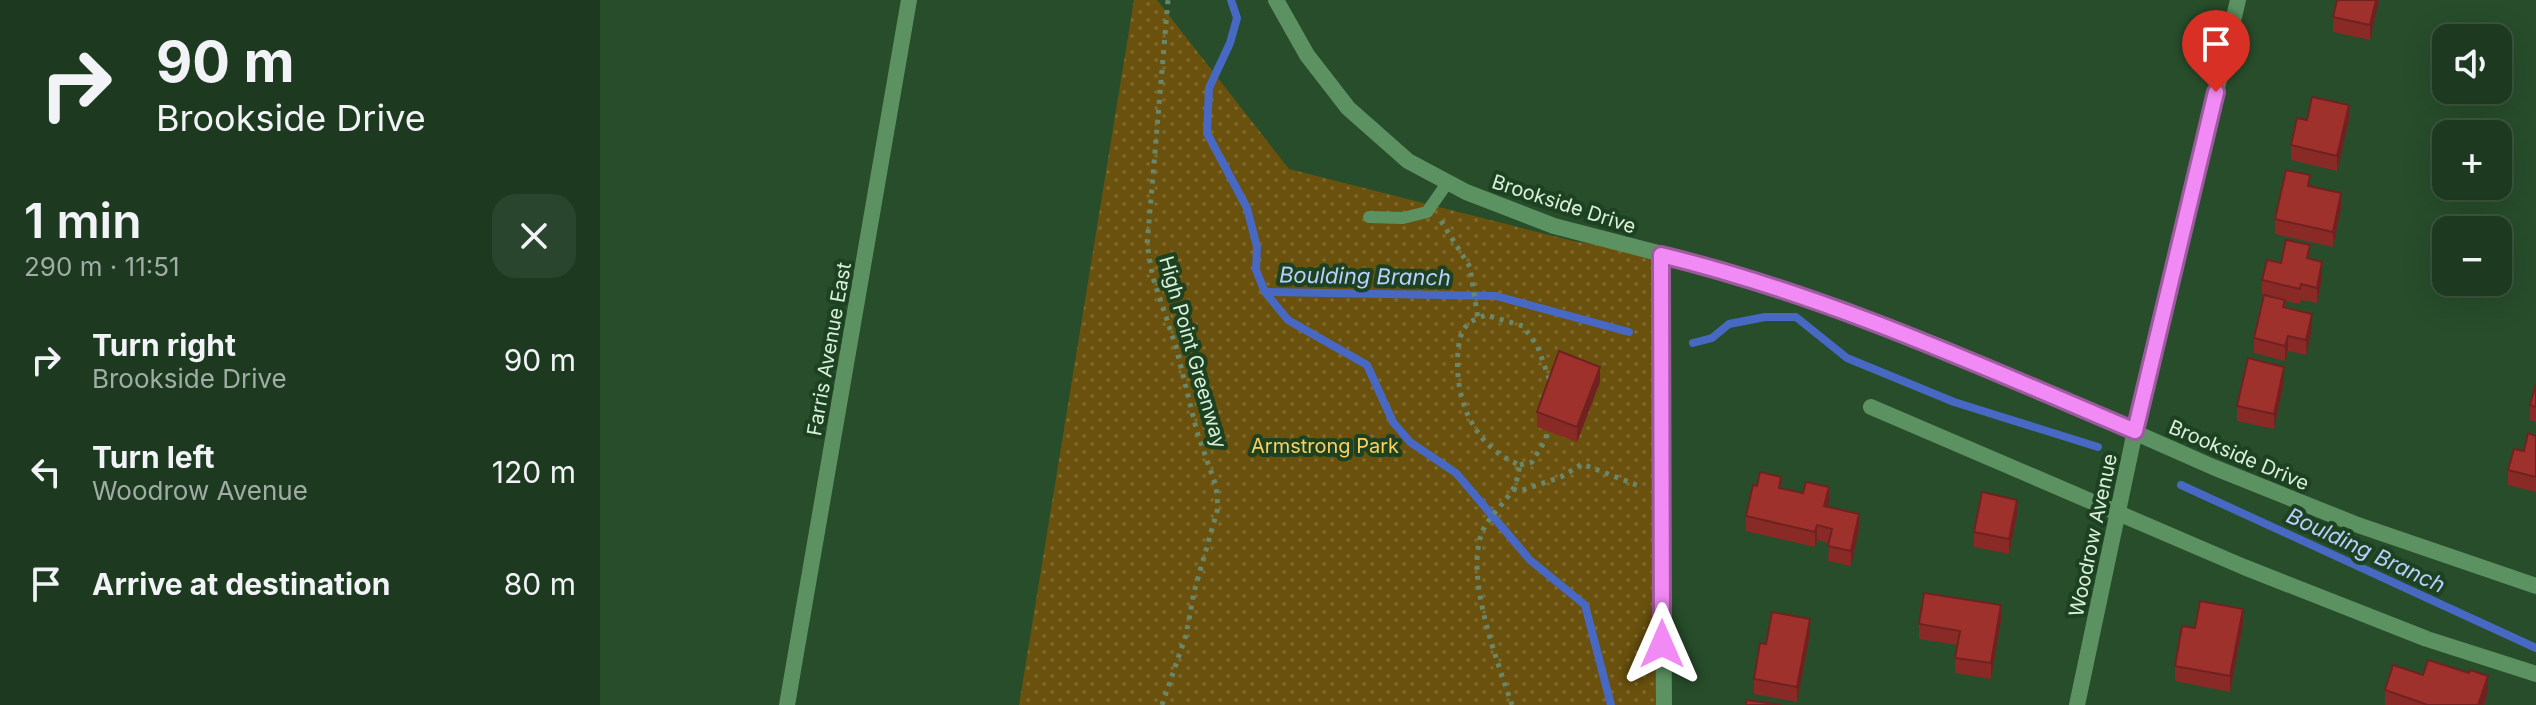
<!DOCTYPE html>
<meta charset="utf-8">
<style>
:root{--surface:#1d3a20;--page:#2a452d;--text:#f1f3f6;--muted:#a0ada5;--line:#3b543e}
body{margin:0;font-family:Inter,sans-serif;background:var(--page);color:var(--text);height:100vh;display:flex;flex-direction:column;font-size:30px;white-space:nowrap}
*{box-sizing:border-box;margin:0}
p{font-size:26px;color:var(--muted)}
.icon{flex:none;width:44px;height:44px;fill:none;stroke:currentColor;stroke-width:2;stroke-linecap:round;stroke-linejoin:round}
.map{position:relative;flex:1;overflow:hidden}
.details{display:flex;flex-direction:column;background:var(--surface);width:600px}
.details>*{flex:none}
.hud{background:#1d3a20;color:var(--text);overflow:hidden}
.fabs{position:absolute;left:1832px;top:24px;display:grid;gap:16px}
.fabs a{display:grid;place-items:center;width:80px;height:80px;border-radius:16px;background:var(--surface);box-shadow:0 8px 32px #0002,0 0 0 2px var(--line);font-size:40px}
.pin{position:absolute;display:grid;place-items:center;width:68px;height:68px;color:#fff;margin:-82px -34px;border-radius:50% 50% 50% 0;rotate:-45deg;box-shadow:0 0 8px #0007}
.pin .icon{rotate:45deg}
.me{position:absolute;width:88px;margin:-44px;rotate:0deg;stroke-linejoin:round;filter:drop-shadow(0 0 6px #0008)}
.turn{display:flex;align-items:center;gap:28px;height:168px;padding:0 24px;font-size:36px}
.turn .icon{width:104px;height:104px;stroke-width:2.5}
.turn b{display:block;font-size:56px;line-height:68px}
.round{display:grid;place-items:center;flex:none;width:84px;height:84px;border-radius:24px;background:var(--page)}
.summary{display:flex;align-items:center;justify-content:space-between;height:136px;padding:0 24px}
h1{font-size:48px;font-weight:600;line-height:60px}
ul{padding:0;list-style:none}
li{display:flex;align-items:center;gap:24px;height:112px;padding:0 24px}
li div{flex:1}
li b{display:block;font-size:30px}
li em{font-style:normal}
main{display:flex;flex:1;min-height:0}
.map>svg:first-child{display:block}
</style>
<main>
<section class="details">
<div class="hud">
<div class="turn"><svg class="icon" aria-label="right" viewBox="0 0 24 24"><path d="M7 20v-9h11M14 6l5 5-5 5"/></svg><div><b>90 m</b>Brookside Drive</div></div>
</div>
<div class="summary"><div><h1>1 min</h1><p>290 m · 11:51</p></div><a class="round"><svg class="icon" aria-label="close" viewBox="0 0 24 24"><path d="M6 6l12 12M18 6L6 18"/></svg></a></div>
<ul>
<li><svg class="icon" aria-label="right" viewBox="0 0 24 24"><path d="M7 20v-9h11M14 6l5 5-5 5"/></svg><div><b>Turn right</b><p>Brookside Drive</p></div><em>90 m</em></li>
<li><svg class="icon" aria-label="left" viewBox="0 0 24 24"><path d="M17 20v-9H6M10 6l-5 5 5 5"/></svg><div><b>Turn left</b><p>Woodrow Avenue</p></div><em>120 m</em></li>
<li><svg class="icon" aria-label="arrive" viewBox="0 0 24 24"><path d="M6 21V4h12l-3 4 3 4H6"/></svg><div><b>Arrive at destination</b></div><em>80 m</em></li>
</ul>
</section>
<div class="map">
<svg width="1936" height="705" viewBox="0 0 1936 705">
<defs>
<pattern id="park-dots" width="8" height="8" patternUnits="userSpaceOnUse" patternTransform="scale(2)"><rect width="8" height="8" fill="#6a510d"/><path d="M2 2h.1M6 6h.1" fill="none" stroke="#7f6a30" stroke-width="1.8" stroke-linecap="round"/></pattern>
</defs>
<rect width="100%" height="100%" fill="#274d2b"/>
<polygon fill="url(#park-dots)" points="534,0 557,0 689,169 973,241 1061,255 1064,705 419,705"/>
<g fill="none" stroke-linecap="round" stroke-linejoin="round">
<g stroke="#4768c3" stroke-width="8">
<polyline points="631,0 637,18 630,43 609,88 607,133 647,208 657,247 656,270 665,292 688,320 767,365 793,422 810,442 856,473 930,560 985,605 1011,705"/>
<polyline points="665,292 896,296 1029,332"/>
<polyline points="1093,343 1112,338 1129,324 1165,317 1196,317 1247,358 1354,402 1498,447"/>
<polyline points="1581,485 1936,648"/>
</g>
<g stroke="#69886b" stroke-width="5" stroke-dasharray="4 6" stroke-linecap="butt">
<polyline points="841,221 870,267 878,319"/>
<polyline points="920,465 932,462 946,439 947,427"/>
<polyline points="913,489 920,491 961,477 982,464 1042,487"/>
<polyline points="562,705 586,635 594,592 618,508 616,486 597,432 576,347 553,278 547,245 568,0"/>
<path d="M912 705C897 660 866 581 881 535 887 517 904 505 913 489 917 483 918 473 920 465 874 447 854 400 858 352 859 342 860 331 869 323 873 320 881 317 886 315L923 326 937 345 950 381"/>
</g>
<polyline stroke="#5c9261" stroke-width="12" points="769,217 803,218 827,212 848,182"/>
<g stroke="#5c9261" stroke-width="16">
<polyline points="676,0 707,55 748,108 808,161 866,192 954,226 1124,270 1243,309 1348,350 1613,467 1755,524 1936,586"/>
<polyline points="1061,255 1064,705"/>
<polyline points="1271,407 1644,567 1827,639 1936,674"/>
<polyline points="187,705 309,0"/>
<polyline points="1477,705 1535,431 1638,0"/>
</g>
</g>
<g fill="#892a27">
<polygon points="1779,0 1770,40 1733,32 1733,17"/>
<polygon points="1898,38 1909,55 1898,96 1879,90 1898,90"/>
<polygon points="1707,120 1749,120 1737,171 1691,160 1691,145"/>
<polygon points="1710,186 1741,208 1733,247 1675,234 1675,219"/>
<polygon points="1710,259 1722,277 1717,303 1701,300 1700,304 1685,301 1685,307 1712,329 1706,355 1688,351 1685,361 1654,353 1654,338 1664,296 1662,295 1662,280 1681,263"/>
<polygon points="1000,382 977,442 937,427 937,412"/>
<polygon points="1684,382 1674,429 1637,421 1637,406"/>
<polygon points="1936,384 1936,422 1930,420 1930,405"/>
<polygon points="1936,436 1936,492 1908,485 1908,470"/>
<polygon points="1181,488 1229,502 1227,507 1259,529 1251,566 1228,561 1229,543 1217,540 1215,547 1146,531 1146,516"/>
<polygon points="1417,515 1409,554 1374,547 1374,532"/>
<polygon points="1401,620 1391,679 1355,673 1355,658 1357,645 1319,639 1319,624"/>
<polygon points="1643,624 1630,692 1575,681 1575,666 1595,628"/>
<polygon points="1210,634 1197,702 1154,694 1154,679 1166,644"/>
<polygon points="1869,673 1888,691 1884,705 1785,705 1785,690 1823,675"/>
</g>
<g fill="#6f2220">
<polygon points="1776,0 1779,0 1770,40 1770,25"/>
<polygon points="1909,40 1909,55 1898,96 1898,80"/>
<polygon points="1749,105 1749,120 1737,171 1737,156"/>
<polygon points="1741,193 1741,208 1733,247 1733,232"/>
<polygon points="1722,262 1722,277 1717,303 1717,288"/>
<polygon points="1712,314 1712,329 1706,355 1706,340"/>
<polygon points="1688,336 1688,351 1685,361 1685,346"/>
<polygon points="1000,367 1000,382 977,442 977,427"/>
<polygon points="1684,367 1684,382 1674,429 1674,414"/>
<polygon points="1229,487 1229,502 1224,521 1224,506"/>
<polygon points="1417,500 1417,515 1409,554 1409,539"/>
<polygon points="1259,514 1259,529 1251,566 1251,551"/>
<polygon points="1217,525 1217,540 1215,547 1215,532"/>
<polygon points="1401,605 1401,620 1391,679 1391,663"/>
<polygon points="1643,609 1643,624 1630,692 1630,676"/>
<polygon points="1210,619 1210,634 1197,702 1197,687"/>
<polygon points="1888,676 1888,691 1884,705 1878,705"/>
</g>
<g fill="#9f312d" stroke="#6f2220" stroke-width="2">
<polygon points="1737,0 1776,0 1770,25 1733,17"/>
<polygon points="1862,27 1909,40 1898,80 1898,38 1859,38"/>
<polygon points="1712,97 1749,105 1737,156 1691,145 1697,118 1707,120"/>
<polygon points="1686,170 1710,175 1708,186 1741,193 1733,232 1675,219"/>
<polygon points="1686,240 1710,245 1707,258 1722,262 1717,288 1701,284 1700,289 1662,280 1667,260 1681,263"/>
<polygon points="1664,295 1685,300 1683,307 1712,314 1706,340 1688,336 1685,346 1654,338"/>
<polygon points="959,351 1000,367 977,427 937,412"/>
<polygon points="1648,358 1684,367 1674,414 1637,406"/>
<polygon points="1936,384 1936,407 1930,405"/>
<polygon points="1928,433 1936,436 1936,477 1908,470 1914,449 1924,451"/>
<polygon points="1160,472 1181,477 1179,488 1203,493 1206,482 1229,487 1224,506 1259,514 1251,551 1228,546 1232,529 1217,525 1215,532 1146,516 1153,485 1157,486"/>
<polygon points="1382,492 1417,500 1409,539 1374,532"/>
<polygon points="1324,593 1401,605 1391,663 1355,658 1360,631 1319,624"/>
<polygon points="1600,601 1643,609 1630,676 1575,666 1582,626 1595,628"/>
<polygon points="1172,612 1210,619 1197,687 1154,679 1160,643 1166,644"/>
<polygon points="1828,660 1869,673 1870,670 1888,676 1878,705 1828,705 1785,690 1793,665 1823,675"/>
<polygon points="1146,700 1182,705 1146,705"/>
</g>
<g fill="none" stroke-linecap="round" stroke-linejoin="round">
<g stroke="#9d5a9f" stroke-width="20">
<path id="route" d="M1062 644 1061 255C1226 295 1379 365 1535 431L1616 92"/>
</g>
<use href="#route" stroke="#f18af4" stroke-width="14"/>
</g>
<g text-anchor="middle" stroke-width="8" stroke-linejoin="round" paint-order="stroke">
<g font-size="20" fill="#dbf0db" stroke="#1c4221">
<text transform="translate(964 204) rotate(18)" y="7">Brookside Drive</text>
<text transform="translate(229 349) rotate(-80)" y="7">Farris Avenue East</text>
<text transform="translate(593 352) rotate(74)" y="7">High Point Greenway</text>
<text transform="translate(1639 455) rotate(23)" y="7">Brookside Drive</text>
<text transform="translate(1493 535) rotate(-78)" y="7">Woodrow Avenue</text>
</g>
<g font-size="20" fill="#ffcf5d" stroke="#1c4221">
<text x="725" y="453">Armstrong Park</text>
</g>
<g font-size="22" font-style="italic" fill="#bacfff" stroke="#1c4221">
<text transform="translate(765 276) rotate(1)" y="8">Boulding Branch</text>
<text transform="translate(1766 550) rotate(25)" y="8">Boulding Branch</text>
</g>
</g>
</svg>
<div class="fabs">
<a><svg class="icon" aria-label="sound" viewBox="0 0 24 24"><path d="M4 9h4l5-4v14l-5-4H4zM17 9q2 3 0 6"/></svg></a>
<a>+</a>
<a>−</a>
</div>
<div class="pin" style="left:1616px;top:92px;background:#d93025"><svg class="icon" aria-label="arrive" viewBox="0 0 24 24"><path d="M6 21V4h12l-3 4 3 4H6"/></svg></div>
<svg class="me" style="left:1062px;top:644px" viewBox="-20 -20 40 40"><path d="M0-17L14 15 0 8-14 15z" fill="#f18af4" stroke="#fff" stroke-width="4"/></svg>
</div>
</main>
